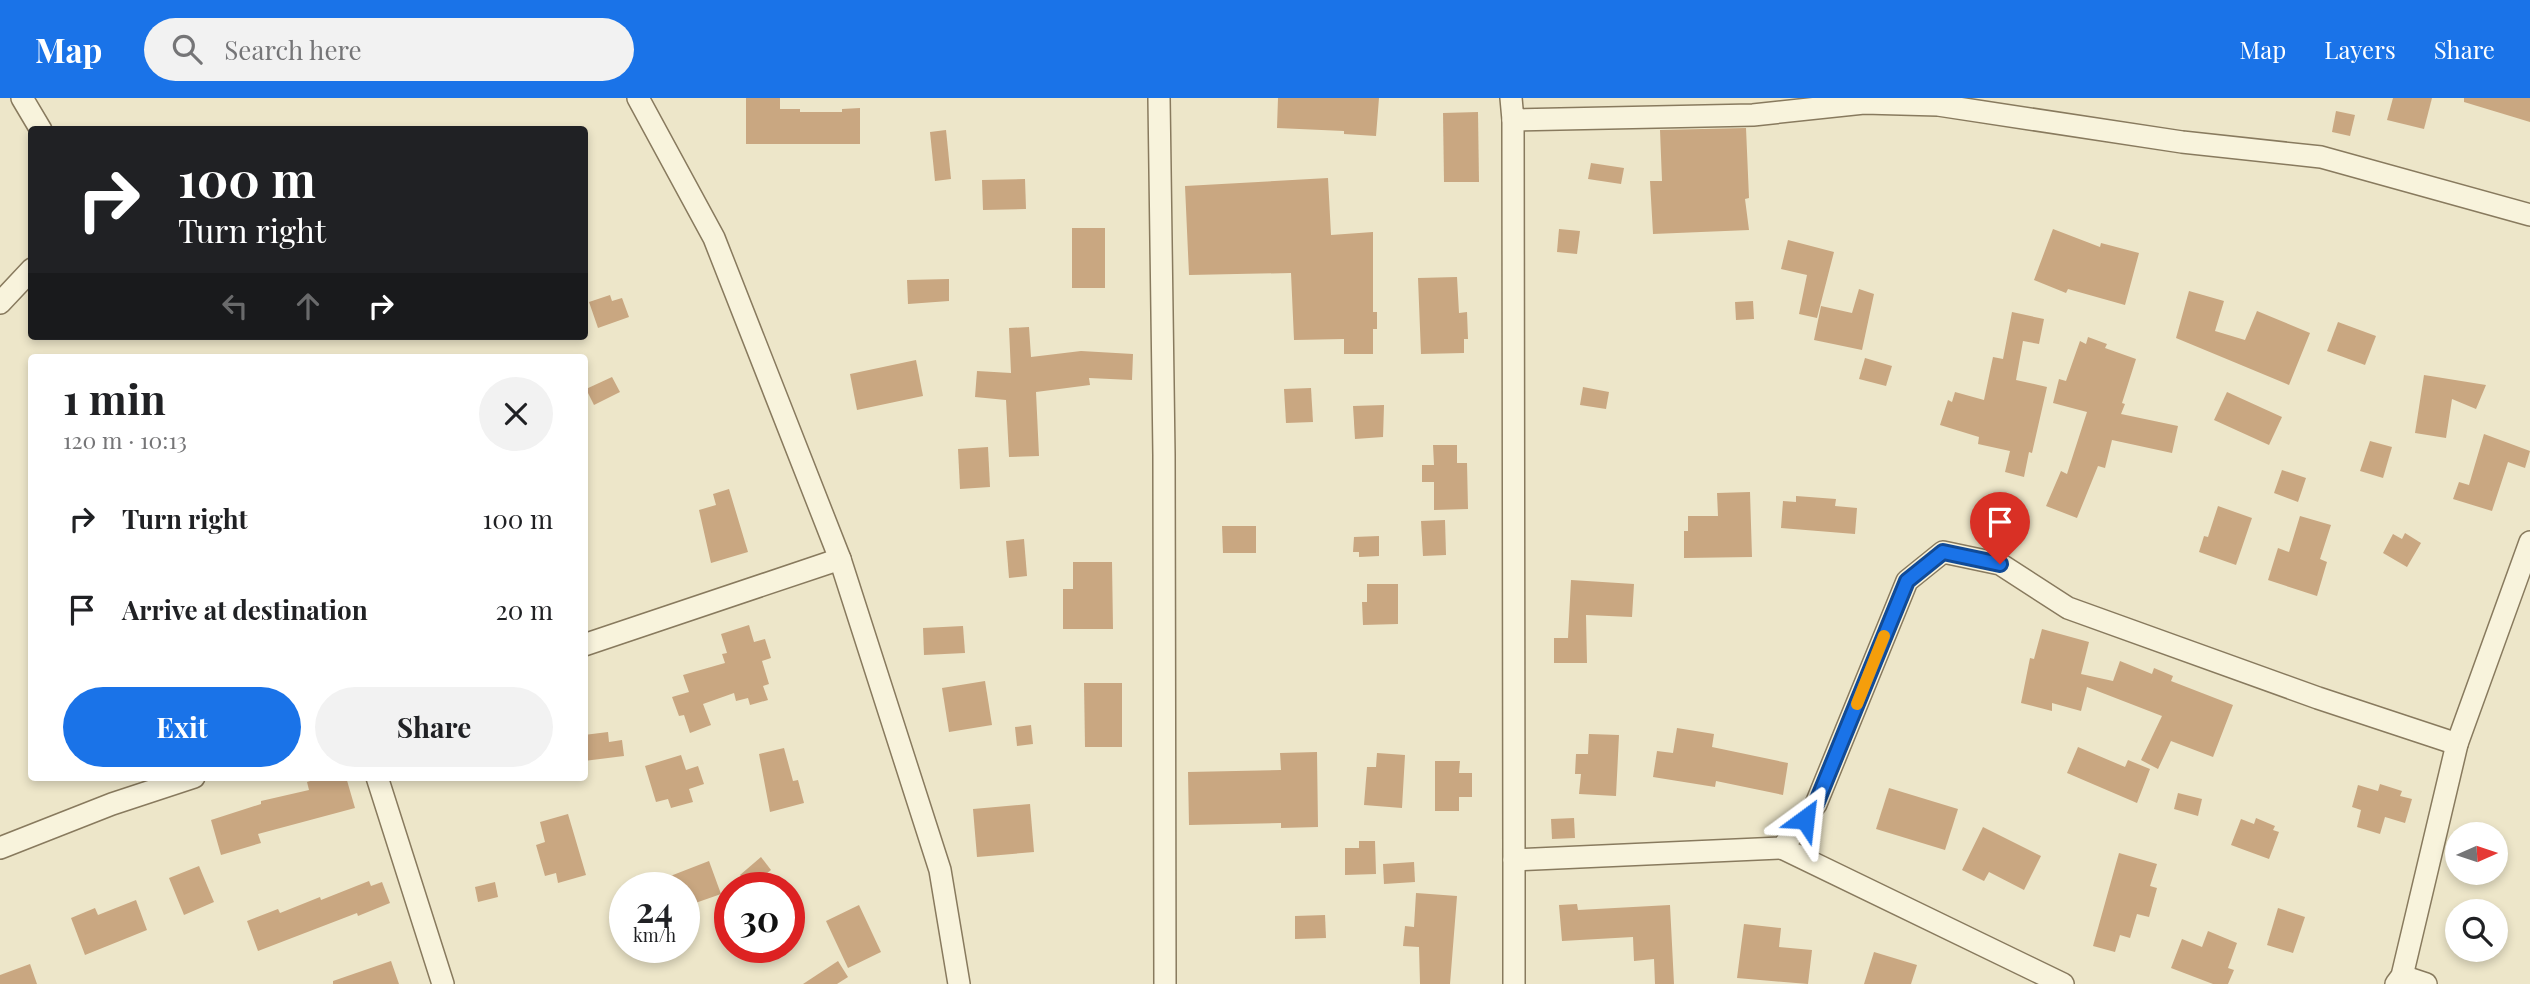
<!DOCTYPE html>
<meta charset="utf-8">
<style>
:root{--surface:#fff;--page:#f2f2f2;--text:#202124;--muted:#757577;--accent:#1a73e8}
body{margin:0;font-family:"Playfair Display",serif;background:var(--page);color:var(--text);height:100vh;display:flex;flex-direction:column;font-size:26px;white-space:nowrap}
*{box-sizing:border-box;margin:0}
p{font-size:23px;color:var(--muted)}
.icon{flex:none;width:38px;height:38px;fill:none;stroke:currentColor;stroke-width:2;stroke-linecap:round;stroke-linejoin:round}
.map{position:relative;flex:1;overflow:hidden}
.details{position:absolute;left:28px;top:256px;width:560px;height:427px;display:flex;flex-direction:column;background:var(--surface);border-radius:7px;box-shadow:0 4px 10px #0003}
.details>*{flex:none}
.guide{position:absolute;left:28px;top:28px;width:560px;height:214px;border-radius:7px;box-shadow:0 4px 10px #0003;background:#202124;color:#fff;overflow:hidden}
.needle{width:46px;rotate:87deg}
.buttons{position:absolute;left:2445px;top:724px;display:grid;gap:14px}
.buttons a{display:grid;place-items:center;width:63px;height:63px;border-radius:50%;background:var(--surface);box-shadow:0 4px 10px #0003;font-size:35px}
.speed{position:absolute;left:609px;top:774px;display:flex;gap:14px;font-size:35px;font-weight:700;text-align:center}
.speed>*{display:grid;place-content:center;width:91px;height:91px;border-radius:50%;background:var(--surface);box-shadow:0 4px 10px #0003;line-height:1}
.speed small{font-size:18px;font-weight:400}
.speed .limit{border:10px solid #d22;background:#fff;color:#111}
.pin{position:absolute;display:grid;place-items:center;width:60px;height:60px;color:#fff;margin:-72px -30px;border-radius:50% 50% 50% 0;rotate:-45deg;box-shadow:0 0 7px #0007}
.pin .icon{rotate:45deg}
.me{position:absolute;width:77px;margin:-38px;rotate:30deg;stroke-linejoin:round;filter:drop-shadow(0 0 5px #0008)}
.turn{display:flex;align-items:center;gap:24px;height:147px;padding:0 35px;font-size:32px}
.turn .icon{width:91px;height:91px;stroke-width:2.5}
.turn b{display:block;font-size:49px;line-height:60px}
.lanes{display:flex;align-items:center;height:66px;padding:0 35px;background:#0003;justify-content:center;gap:35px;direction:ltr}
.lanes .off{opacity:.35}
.round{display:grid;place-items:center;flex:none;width:74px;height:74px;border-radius:37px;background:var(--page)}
.overview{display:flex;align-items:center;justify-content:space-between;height:119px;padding:0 35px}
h1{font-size:42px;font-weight:700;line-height:52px}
.button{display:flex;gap:14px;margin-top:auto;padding:14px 35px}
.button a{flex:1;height:80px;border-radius:42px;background:var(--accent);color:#fff;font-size:28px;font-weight:700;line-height:80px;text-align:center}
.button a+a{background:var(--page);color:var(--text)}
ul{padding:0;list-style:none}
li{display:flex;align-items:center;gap:21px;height:91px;padding:0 35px}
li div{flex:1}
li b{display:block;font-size:26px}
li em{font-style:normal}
header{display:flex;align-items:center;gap:42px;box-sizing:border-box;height:98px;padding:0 35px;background:var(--accent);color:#fff}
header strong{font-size:33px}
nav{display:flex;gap:38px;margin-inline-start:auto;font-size:24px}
.search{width:490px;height:63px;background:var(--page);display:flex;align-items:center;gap:18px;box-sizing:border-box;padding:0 24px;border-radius:38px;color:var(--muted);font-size:26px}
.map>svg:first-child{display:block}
</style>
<header>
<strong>Map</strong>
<div class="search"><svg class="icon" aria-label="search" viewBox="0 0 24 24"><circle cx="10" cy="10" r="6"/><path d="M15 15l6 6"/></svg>Search here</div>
<nav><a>Map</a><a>Layers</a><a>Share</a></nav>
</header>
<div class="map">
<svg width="2530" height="886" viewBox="0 0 2530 886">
<rect width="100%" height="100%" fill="#ede6c9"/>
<g fill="#c9a781">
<polygon points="746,0 780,0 780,11 800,11 800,14 842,14 842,11 860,10 860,46 746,46"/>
<polygon points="1278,0 1379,0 1376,38 1344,36 1344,33 1277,30"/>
<polygon points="2393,0 2432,0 2424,31 2387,22"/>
<polygon points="2464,0 2530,0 2530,24 2464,4"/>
<polygon points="2336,13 2355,17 2350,38 2332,34"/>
<polygon points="1478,14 1479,84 1444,84 1443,15"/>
<polygon points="1746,30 1749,100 1745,101 1749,132 1653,136 1650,83 1662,83 1660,32"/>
<polygon points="946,32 951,81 935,83 930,34"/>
<polygon points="1591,65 1624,70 1621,86 1588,81"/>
<polygon points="1328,80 1331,137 1373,134 1373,214 1377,214 1377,231 1373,231 1373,256 1344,256 1344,241 1294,242 1291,175 1189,177 1185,88"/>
<polygon points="1025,81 1026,111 983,112 982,82"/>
<rect x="1072" y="130" width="33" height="60"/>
<polygon points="1559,131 1580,133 1577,156 1557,154"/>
<polygon points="2053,131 2100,149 2101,145 2139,155 2125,207 2068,191 2066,195 2034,182"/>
<polygon points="1788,142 1834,154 1817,220 1799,216 1807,177 1781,171"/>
<polygon points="1457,179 1459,215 1467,214 1468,241 1464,241 1464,255 1421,256 1418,180"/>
<polygon points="949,181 949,203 908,206 907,182"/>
<polygon points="1859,191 1874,196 1862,252 1814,242 1821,208 1852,215"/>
<polygon points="2189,193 2224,203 2215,233 2245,242 2257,213 2310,235 2289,287 2176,240"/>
<polygon points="610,197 612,203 622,200 629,219 598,230 589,204"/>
<polygon points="1753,203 1754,221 1736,222 1735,204"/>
<polygon points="2012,214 2044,221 2039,246 2023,243 2016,282 2047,289 2032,355 2029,354 2024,379 2005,374 2010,353 1978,346 1979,339 1940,327 1948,302 1952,304 1955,294 1984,302 1993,259 2003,261"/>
<polygon points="2338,224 2376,238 2365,267 2327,253"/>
<polygon points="1029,229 1031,259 1081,253 1133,256 1132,282 1089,280 1090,287 1036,294 1039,358 1009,359 1006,302 975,299 977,273 1011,275 1009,230"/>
<polygon points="2088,239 2107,246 2105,250 2136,261 2122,305 2125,306 2121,316 2178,328 2172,355 2112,342 2105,370 2098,368 2077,420 2046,408 2061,373 2067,376 2087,314 2053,305 2059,281 2066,283 2080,243 2086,246"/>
<polygon points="1865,260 1892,268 1886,288 1859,281"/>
<polygon points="916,262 923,298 857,312 850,276"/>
<polygon points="2424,277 2486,287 2476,311 2452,301 2446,340 2415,335"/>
<polygon points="612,279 620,294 594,307 586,291"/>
<polygon points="1583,289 1609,294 1606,311 1580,307"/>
<polygon points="1311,290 1313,324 1286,325 1284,291"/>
<polygon points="2227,294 2282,319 2269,347 2214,322"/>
<polygon points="1384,307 1383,339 1355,341 1353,308"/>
<polygon points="2484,336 2530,353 2525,370 2508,364 2492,413 2453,401 2459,384 2469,387"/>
<polygon points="2370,343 2392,349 2383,380 2360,373"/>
<polygon points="1433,347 1457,347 1457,365 1467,365 1468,411 1434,412 1434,384 1422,384 1422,367 1434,367"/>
<polygon points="988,349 990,389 960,391 958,351"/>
<polygon points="2282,372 2306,380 2298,404 2274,395"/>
<polygon points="729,391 748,454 711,465 699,412 716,407 713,396"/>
<polygon points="1750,394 1752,459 1684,460 1684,433 1688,433 1688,418 1718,418 1717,395"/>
<polygon points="1796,398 1836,401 1835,408 1857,410 1855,436 1781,430 1783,403 1796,404"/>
<polygon points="2218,408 2252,420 2236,467 2199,454 2204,438 2208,439"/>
<polygon points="2300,418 2331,427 2320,461 2327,464 2317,498 2268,482 2278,450 2289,454"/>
<polygon points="1445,422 1446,457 1423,458 1421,423"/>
<polygon points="1222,428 1256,428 1256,455 1223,455"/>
<polygon points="2405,435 2421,445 2407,469 2383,455 2393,436 2402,441"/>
<polygon points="1379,438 1379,458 1359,459 1359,454 1353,454 1354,439"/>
<polygon points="1024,441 1027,478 1009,480 1006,443"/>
<polygon points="1073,464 1112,464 1113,531 1063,531 1063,491 1073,491"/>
<polygon points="1571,482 1634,486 1632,519 1586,517 1587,565 1554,565 1554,540 1568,540"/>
<polygon points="1367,486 1398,486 1398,526 1363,527 1362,504 1367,504"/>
<polygon points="749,527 754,544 765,541 771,560 762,563 769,586 763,588 768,602 750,607 748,600 736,603 734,595 703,606 711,627 690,635 684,617 679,618 672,599 689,594 683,577 725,565 722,556 727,555 721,536"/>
<polygon points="963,528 965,555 924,557 923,530"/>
<polygon points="2042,531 2089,544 2081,576 2113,583 2120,563 2152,576 2154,570 2173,578 2171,583 2233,607 2213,659 2171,643 2158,671 2141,662 2162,618 2087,589 2081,613 2052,605 2052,613 2021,605 2030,560 2034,561"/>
<polygon points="985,583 992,627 949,634 942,590"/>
<polygon points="1084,585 1122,585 1122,649 1085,649"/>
<polygon points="1031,627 1033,646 1017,648 1015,629"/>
<polygon points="1677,630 1714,636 1712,649 1788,665 1783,697 1716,683 1715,689 1653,679 1657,653 1673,655"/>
<polygon points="608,634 609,644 622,642 624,658 584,663 584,637"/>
<polygon points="1589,636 1619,637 1616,698 1579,696 1581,676 1575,676 1576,656 1588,656"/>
<polygon points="2078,649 2125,669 2128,662 2150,671 2137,705 2067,675"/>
<polygon points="784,650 793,683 798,682 804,705 770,714 759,656"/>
<polygon points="1317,654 1318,729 1281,730 1281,725 1189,727 1188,674 1281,672 1280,655"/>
<polygon points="1377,655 1405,657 1402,710 1364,707 1367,669 1376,669"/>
<polygon points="681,657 686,672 698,668 704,686 689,691 693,704 671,710 668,701 656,704 645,668"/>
<polygon points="1435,663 1460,663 1459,675 1472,675 1472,699 1459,699 1459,713 1435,713"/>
<polygon points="323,679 346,679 355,710 258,736 261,745 221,757 211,722 261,706 261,703 309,692 307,684"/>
<polygon points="2380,686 2402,693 2400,698 2412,701 2405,725 2385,719 2380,736 2357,729 2361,712 2352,709 2358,687 2378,693"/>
<polygon points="1889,690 1958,711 1945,752 1876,731"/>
<polygon points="2178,695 2202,701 2198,718 2174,711"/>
<polygon points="1030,706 1034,754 977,759 973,711"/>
<polygon points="568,716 586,777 558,785 556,775 545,778 536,747 545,744 540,724"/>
<polygon points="1574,720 1575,740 1552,741 1551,721"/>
<polygon points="2256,720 2275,728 2273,732 2279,734 2269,761 2231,747 2241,721 2254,726"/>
<polygon points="1983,729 2041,758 2024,792 1989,774 1984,783 1962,772"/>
<polygon points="1359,743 1375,743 1376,776 1345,777 1345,750 1359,750"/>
<polygon points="2119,755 2157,766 2150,788 2157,790 2149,819 2137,816 2130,840 2120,837 2115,854 2093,848"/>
<polygon points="761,759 771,772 750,789 740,777"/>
<polygon points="709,763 721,796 684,809 684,789 642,789"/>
<polygon points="1414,764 1415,784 1384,786 1383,766"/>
<polygon points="199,768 214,804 184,817 169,780"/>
<polygon points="369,783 371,788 382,784 390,805 358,818 357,815 258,853 247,823 278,811 280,815 320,799 321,802"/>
<polygon points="495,784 498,799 478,804 475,789"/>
<polygon points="1416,795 1457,798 1450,886 1420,886 1419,849 1403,848 1405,828 1414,829"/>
<polygon points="136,802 147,832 85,857 71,820 95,810 98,817"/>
<polygon points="1577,806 1578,812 1670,807 1674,886 1655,886 1654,861 1634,863 1633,839 1562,843 1559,807"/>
<polygon points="859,807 881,854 848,870 826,823"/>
<polygon points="2278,810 2305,819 2293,855 2267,847"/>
<polygon points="1325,817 1326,840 1295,841 1295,818"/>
<polygon points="1744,826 1781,830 1779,849 1812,852 1808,886 1737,880"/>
<polygon points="2208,833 2237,845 2228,870 2234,872 2228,886 2213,886 2171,870 2182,841 2202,849"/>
<polygon points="1874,854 1917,867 1911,886 1864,886"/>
<polygon points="391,863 399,886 333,886 333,883"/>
<polygon points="838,863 848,879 837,886 803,886"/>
<polygon points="30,866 37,886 0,886 0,877"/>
</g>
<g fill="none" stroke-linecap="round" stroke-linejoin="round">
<g stroke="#887a5e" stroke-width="24">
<g id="minor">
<polyline points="22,0 41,32"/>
<polyline points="638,0 714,140 840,461 940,772 959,886"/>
<polyline points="1159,0 1164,357 1165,886"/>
<polyline points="1511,0 1513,22 1753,17 1864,5 1938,7 2182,44 2321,59 2530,117"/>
<polyline points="1513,22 1514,762 1782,750 1816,706 1907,483 1943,454 2000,466 2068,510 2318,600 2457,646"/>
<polyline points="0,205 32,171"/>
<polyline points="584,547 840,461"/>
<polyline points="377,679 443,886"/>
<polyline points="0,750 112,706 194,679"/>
<polyline points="1782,750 2063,886"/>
<polyline points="2402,878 2426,886"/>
<polyline points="1514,886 1514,762"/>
<polyline points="2396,886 2402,878 2457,646 2530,444"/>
</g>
</g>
<use href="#minor" stroke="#f8f3dc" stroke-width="21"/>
</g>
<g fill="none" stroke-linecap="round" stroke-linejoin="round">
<g stroke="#114b97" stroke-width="18">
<polyline id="route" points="1805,721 1816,706 1907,483 1943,454 2000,466"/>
</g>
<use href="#route" stroke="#1a73e8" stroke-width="12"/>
<polyline stroke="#f59e0b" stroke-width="12" points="1857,606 1884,538"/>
</g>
</svg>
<div class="buttons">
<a><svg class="needle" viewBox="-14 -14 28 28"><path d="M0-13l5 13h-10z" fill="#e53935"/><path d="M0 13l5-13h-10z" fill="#757577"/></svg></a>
<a><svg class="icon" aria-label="search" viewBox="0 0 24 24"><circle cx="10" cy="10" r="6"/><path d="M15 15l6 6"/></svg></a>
</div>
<div class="speed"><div>24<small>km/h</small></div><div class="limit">30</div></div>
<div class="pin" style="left:2000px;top:466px;background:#d93025"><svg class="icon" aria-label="arrive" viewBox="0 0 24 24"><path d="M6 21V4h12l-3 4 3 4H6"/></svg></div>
<svg class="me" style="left:1805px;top:721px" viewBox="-20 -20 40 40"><path d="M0-17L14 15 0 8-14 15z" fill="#1a73e8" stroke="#fff" stroke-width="4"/></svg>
<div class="guide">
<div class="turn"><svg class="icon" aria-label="right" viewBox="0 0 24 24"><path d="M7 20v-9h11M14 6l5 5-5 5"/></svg><div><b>100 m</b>Turn right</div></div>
<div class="lanes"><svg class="icon off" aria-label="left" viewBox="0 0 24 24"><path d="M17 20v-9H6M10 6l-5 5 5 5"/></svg><svg class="icon off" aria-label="ahead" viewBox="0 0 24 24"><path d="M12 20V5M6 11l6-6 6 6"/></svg><svg class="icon" aria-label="right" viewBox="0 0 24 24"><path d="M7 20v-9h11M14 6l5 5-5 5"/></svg></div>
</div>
<section class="details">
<div class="overview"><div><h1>1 min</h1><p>120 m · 10:13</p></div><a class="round"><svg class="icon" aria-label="close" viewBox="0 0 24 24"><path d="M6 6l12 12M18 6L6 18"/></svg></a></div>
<ul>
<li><svg class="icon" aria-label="right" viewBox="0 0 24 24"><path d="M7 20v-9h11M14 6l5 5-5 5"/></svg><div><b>Turn right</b></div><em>100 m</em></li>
<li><svg class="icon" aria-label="arrive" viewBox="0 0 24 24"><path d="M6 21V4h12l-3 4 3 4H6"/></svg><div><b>Arrive at destination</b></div><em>20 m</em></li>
</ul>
<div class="button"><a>Exit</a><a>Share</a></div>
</section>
</div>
